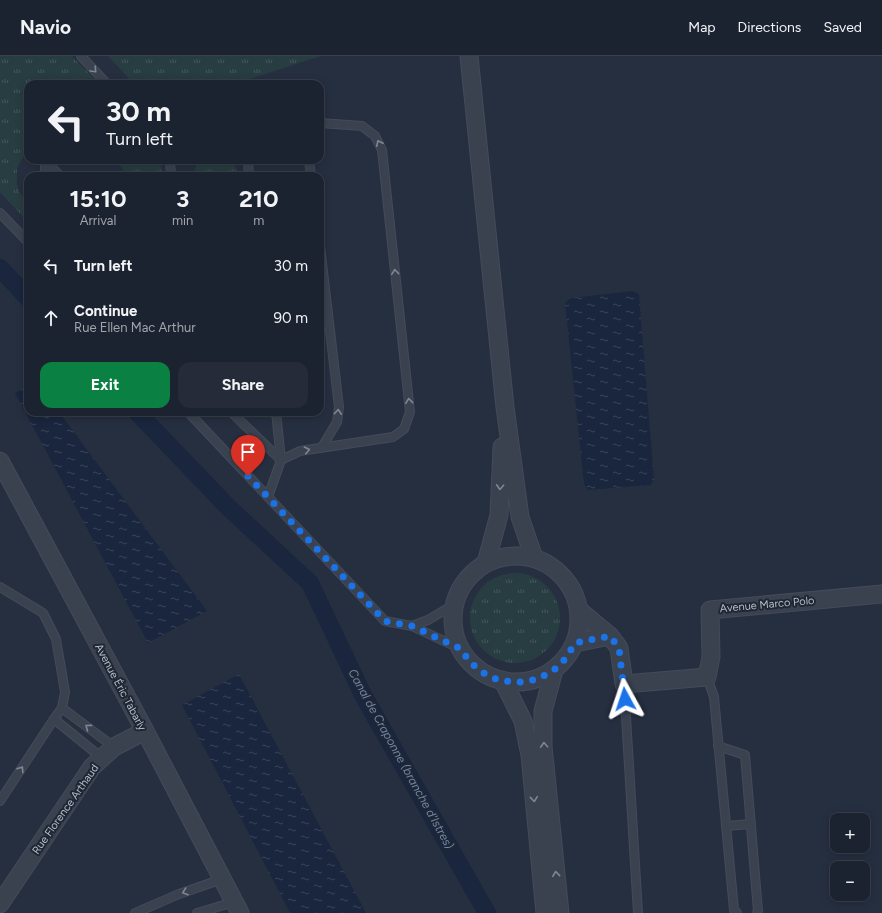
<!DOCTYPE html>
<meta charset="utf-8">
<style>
:root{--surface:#1c2330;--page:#252b38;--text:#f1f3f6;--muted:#a0a4ab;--line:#3a404c;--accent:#0b8043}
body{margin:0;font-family:Figtree,sans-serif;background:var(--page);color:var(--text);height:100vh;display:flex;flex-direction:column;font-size:15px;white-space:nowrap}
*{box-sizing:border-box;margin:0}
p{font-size:13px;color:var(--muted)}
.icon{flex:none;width:22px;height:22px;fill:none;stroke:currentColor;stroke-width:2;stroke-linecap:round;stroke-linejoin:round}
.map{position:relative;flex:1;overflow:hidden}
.sheet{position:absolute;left:24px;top:116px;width:300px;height:244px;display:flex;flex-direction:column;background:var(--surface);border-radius:12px;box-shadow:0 2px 10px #0003,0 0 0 1px var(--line)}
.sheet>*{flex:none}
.guide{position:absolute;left:24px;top:24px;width:300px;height:84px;border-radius:12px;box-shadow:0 2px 10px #0003,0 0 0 1px var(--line);background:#1c2330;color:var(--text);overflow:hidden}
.tools{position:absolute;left:830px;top:757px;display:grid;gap:8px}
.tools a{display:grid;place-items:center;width:40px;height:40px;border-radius:8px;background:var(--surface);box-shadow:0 2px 10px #0003,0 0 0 1px var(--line);font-size:20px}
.pin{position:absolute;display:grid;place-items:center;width:34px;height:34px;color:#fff;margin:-41px -17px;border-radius:50% 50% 50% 0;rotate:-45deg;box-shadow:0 0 4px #0007}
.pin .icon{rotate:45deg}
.me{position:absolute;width:44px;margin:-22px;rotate:355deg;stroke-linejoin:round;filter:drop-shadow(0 0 3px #0008)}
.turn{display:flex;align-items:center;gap:14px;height:84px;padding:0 16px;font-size:18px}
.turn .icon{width:52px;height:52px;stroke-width:2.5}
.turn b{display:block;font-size:28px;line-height:34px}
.eta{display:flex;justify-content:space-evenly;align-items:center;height:68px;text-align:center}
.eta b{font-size:24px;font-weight:700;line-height:28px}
.cta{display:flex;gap:8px;margin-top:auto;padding:8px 16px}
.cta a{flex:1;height:46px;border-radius:12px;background:var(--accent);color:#fff;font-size:16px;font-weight:700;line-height:46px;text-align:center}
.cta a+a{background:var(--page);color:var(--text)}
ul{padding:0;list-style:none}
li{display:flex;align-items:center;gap:12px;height:52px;padding:0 16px}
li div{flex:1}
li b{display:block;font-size:15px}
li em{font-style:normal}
header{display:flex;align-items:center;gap:24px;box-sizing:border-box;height:56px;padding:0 20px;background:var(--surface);border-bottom:1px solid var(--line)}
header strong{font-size:19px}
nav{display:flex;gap:22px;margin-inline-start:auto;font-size:14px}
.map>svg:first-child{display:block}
</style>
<header>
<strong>Navio</strong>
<nav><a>Map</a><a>Directions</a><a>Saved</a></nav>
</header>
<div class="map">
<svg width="882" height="857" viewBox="0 0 882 857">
<defs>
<pattern id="grass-tufts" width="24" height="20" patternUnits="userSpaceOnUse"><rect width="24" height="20" fill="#283d41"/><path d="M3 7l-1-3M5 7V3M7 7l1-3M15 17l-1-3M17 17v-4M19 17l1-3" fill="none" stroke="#45575b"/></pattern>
<pattern id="water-ripples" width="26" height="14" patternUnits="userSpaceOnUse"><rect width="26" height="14" fill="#19263e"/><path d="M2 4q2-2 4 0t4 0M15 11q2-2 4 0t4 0" fill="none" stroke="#384459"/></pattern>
</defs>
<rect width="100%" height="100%" fill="#262f40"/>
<g fill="url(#grass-tufts)">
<polygon points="0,0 72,0 99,28 28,28 28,92 17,112 17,128 19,136 28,146 28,166 0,136"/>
<polygon points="108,0 321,0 234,28 134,28"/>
<polygon points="116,104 161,104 162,120 128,120"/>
<path d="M200 104H229L234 107 239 120H196C193 114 196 109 200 104Z"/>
<circle cx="515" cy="562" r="45"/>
</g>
<g fill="url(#water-ripples)">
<polygon points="632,235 639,238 654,424 651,429 588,434 584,428 565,247 571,242"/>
<polygon points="28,330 28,356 59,356 207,555 148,587 15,337"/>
<polygon points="239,618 366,857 290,857 182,649"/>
</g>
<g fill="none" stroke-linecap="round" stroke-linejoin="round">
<g stroke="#19263e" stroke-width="18">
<polyline points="0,212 28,242"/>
<polyline points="137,356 228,451 310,527 363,639 487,857"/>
</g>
<g stroke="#444b59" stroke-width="10">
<g id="service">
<polyline points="81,0 107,28"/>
<polyline points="45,104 60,120"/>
<polyline points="170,104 171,120"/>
<polyline points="248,104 249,120"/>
<polyline points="309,104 311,120"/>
<polyline points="45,120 45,104"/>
<polyline points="0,157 28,186"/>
<polyline points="320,190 339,351 337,366 322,391"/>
<polyline points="188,356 385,565 412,570"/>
<polyline points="231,356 281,404"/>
<polyline points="276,356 281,404"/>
<polyline points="268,441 281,404 300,395 393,381 404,373 410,356 382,94 375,80 362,70 320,67"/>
<polyline points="0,531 43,557 56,583 65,636 62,652 54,663"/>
<polyline points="455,548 428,564 412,570 461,593"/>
<polyline points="707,621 714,641 734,854 737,857"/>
<polyline points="624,628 638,857"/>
<polyline points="62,652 114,691"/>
<polyline points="718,690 745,699 758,855 757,857"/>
<polyline points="0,745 54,663 102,702"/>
<polyline points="726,770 751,768"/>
<polyline points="135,857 179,838 222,823"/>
<polyline points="197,857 234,846"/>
</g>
</g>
<g stroke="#444b59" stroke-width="19">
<g id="minor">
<polyline points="469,0 505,351 520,461 534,502"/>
<polyline points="0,405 145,675 240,857"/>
<circle cx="516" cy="563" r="63"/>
<polyline points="486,507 499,459 502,391"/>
<polyline points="610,580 619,592 624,628 707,621 711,601 710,554 882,538"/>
<polyline points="575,587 610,580 579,554"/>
<polyline points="554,614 543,655 543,690 560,857"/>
<polyline points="503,625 523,665 530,699 545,857"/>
<polyline points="0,848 92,711 114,691 145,675"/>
</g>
</g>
<use href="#service" stroke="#3a4250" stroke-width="8"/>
<use href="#minor" stroke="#3a4250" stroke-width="17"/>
</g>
<defs><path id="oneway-chevron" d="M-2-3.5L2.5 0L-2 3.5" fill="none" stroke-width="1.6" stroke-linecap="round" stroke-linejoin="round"/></defs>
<g stroke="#7f8693">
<use href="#oneway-chevron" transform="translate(94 14) rotate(47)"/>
<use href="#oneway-chevron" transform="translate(379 87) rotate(-115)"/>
<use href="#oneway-chevron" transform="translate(395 216) rotate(-96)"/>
<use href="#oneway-chevron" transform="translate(409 345) rotate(-96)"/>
<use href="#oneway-chevron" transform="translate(338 356) rotate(-86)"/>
<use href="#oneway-chevron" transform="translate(307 394) rotate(-12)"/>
<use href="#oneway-chevron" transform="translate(500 431) rotate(93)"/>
<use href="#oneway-chevron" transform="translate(88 671) rotate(-144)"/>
<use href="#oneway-chevron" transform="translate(544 689) rotate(-93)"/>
<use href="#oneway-chevron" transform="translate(21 713) rotate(-57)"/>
<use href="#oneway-chevron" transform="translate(534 743) rotate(84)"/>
<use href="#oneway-chevron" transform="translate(556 818) rotate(-96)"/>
<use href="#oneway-chevron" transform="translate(185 836) rotate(161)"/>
</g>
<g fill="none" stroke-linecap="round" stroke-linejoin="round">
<polyline stroke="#1a73e8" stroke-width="7" stroke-dasharray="0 12.6" points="248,420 385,565 412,570 461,593 469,605 479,614 490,621 503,625 521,626 538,623 554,614 566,602 575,587 610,580 619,592 625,643"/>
</g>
<g text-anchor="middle" stroke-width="4" stroke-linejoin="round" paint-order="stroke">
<g font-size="11" fill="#b7bdca" stroke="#1f2735">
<text transform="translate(767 548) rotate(-5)" y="4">Avenue Marco Polo</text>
<text transform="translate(121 631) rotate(62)" y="4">Avenue Éric Tabarly</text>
<text transform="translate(65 753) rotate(-55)" y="4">Rue Florence Arthaud</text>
</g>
<g font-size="12" font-style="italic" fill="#7085a9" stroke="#1f2735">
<text transform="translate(401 703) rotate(61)" y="4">Canal de Craponne (branche d'Istres)</text>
</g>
</g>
</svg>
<div class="tools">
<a>+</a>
<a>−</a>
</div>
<div class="pin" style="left:248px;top:420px;background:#d93025"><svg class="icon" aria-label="arrive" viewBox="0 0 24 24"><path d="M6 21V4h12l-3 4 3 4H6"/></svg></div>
<svg class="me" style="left:625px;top:643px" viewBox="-20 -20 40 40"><path d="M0-17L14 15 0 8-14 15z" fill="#1a73e8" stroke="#fff" stroke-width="4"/></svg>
<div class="guide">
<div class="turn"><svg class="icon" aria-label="left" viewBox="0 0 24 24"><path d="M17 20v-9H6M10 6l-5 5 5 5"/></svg><div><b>30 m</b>Turn left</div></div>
</div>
<section class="sheet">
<div class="eta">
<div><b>15:10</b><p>Arrival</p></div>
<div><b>3</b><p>min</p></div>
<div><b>210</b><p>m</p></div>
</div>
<ul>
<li><svg class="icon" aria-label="left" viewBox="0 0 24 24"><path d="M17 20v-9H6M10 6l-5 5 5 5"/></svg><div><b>Turn left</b></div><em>30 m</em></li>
<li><svg class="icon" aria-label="ahead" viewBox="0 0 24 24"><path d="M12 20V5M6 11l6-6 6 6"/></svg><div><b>Continue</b><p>Rue Ellen Mac Arthur</p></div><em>90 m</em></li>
</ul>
<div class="cta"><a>Exit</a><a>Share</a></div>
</section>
</div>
